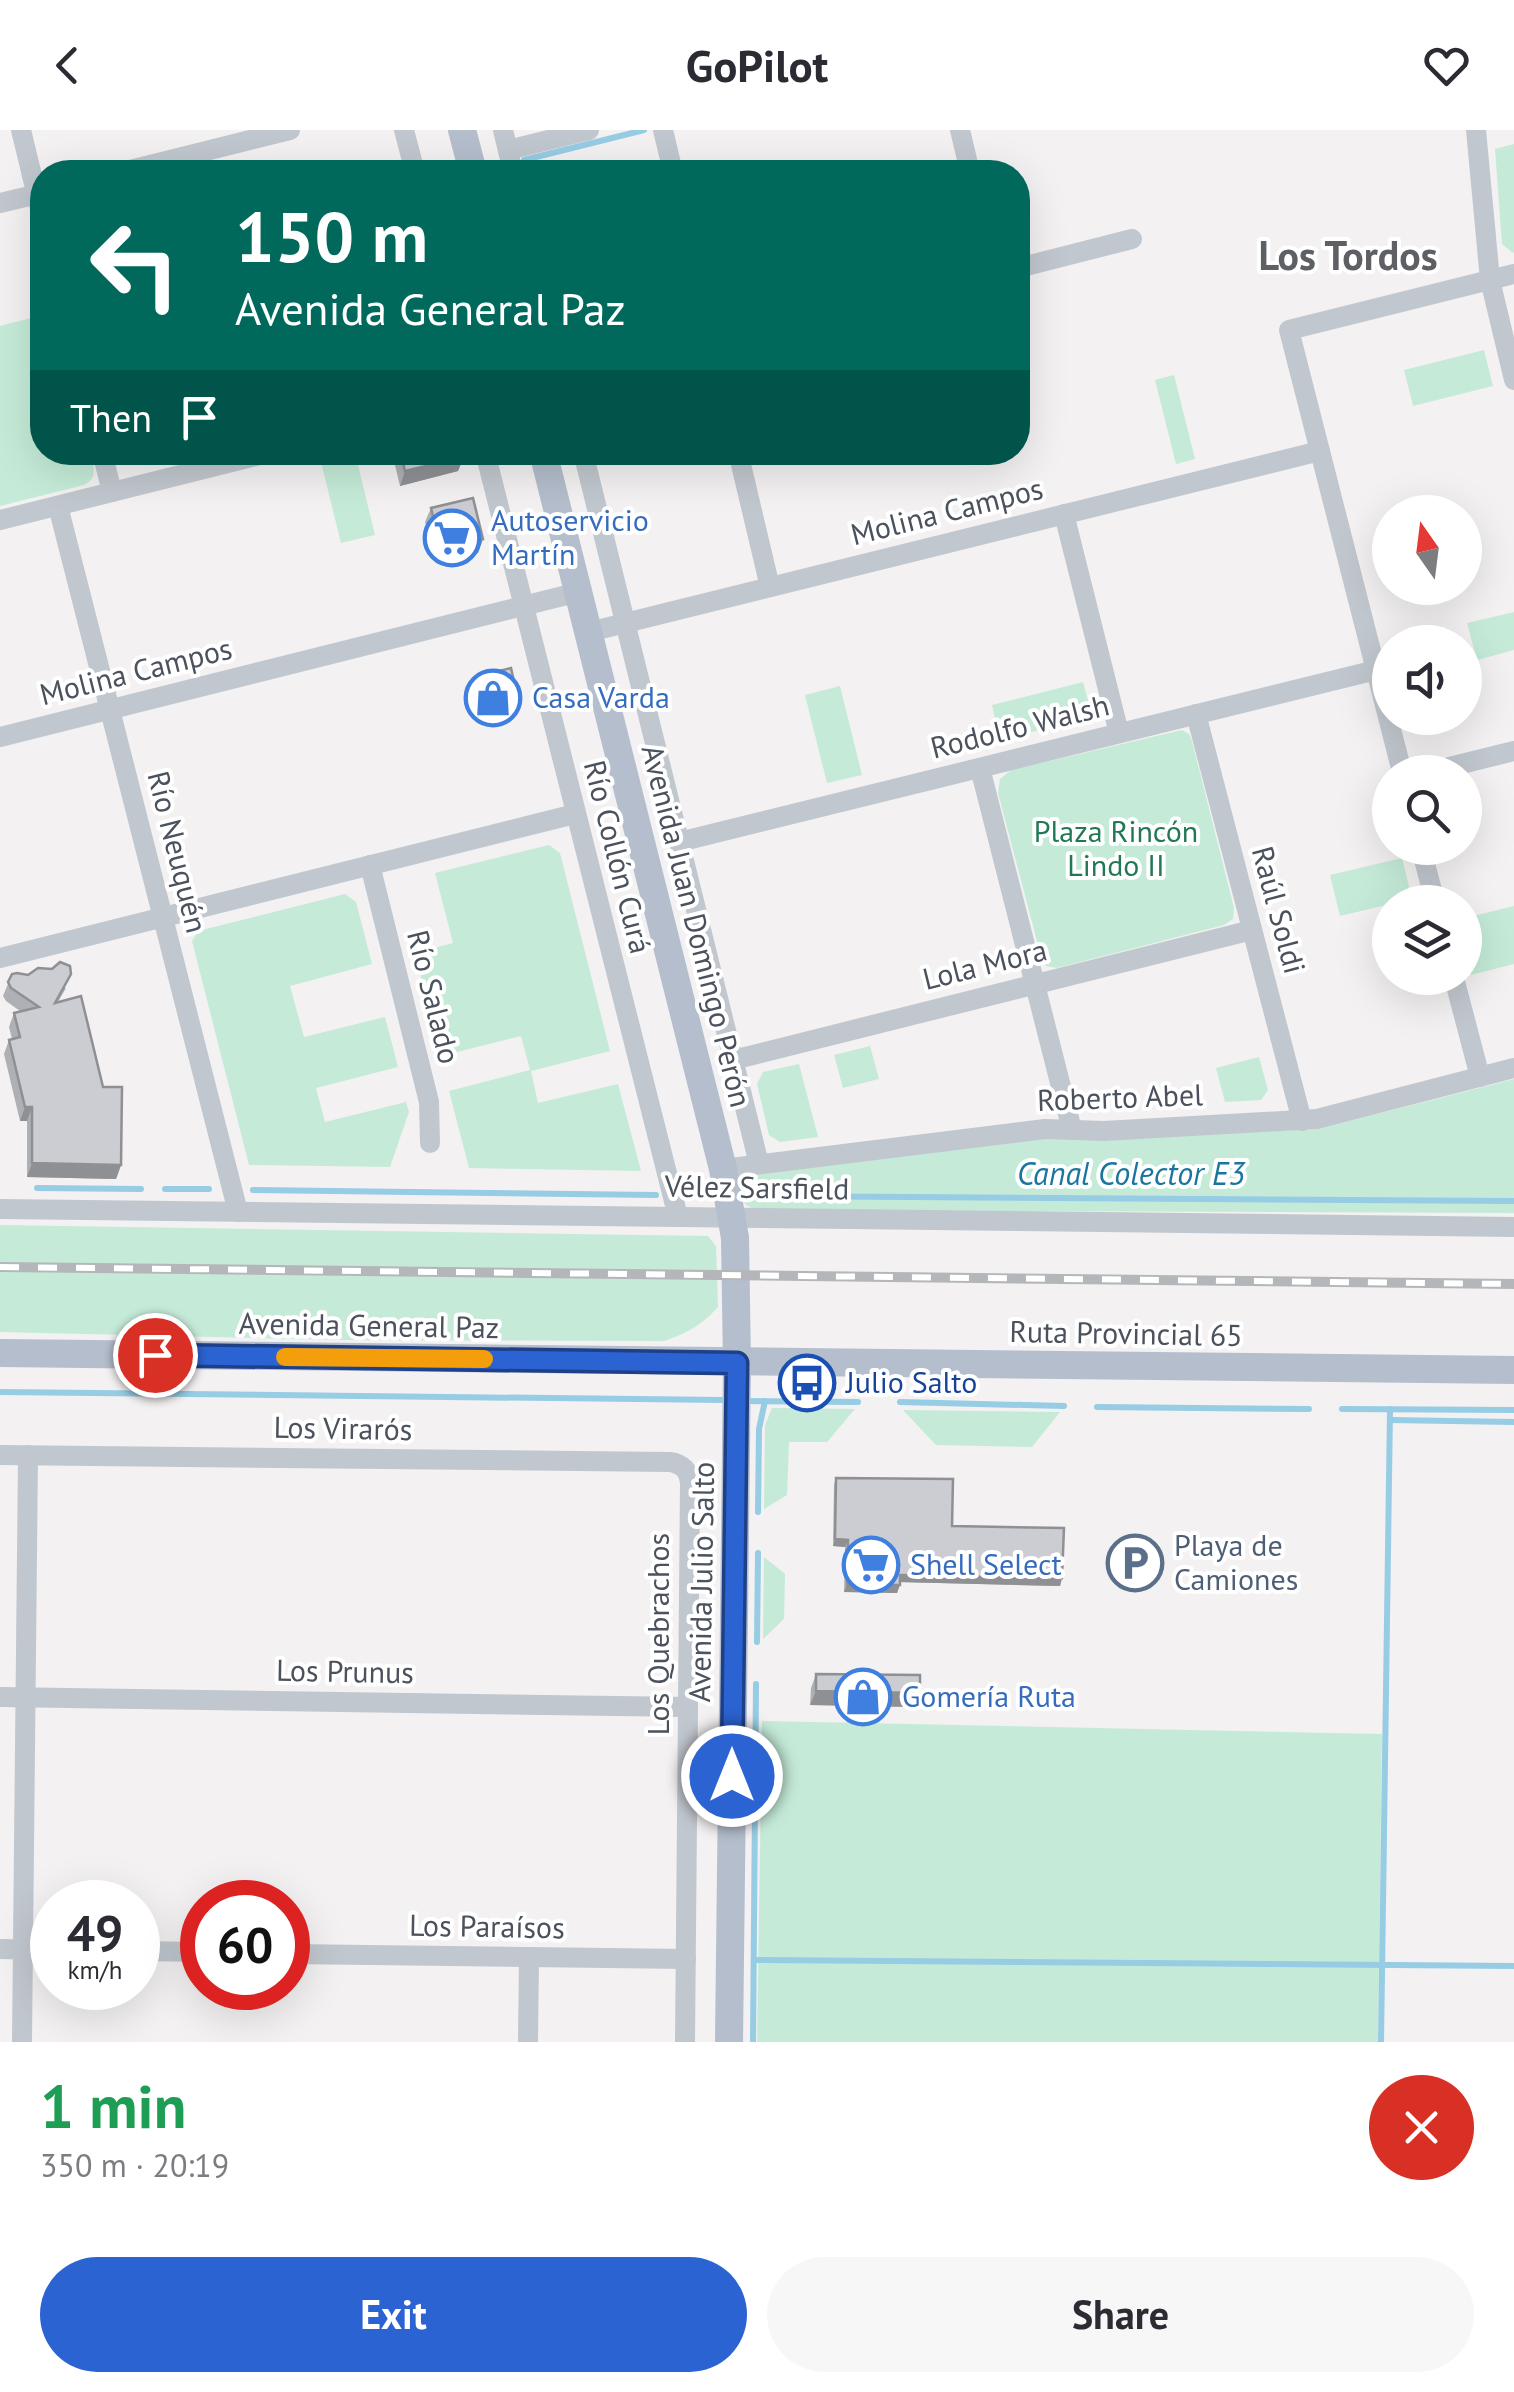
<!DOCTYPE html>
<meta charset="utf-8">
<style>
:root{--surface:#fff;--page:#f7f7f7;--text:#2b2b33;--muted:#7c7c81;--accent:#2c63d2}
body{margin:0;font-family:"PT Sans",sans-serif;background:var(--page);color:var(--text);height:100vh;display:flex;flex-direction:column;font-size:38px;white-space:nowrap}
*{box-sizing:border-box;margin:0}
p{font-size:32px;color:var(--muted)}
.icon{flex:none;width:55px;height:55px;fill:none;stroke:currentColor;stroke-width:2;stroke-linecap:round;stroke-linejoin:round}
.map{position:relative;height:1912px;overflow:hidden}
.details{display:flex;flex-direction:column;background:var(--surface);flex:1}
.details>*{flex:none}
.guide{position:absolute;left:30px;top:30px;width:1000px;height:305px;border-radius:40px;box-shadow:0 10px 40px #0002;background:#00695c;color:#fff;overflow:hidden}
.needle{width:65px;rotate:346deg}
.controls{position:absolute;left:1372px;top:365px;display:grid;gap:20px}
.controls a{display:grid;place-items:center;width:110px;height:110px;border-radius:50%;background:var(--surface);box-shadow:0 10px 40px #0002;font-size:50px}
.speed{position:absolute;left:30px;top:1750px;display:flex;gap:20px;font-size:50px;font-weight:700;text-align:center}
.speed>*{display:grid;place-content:center;width:130px;height:130px;border-radius:50%;background:var(--surface);box-shadow:0 10px 40px #0002;line-height:1}
.speed small{font-size:25px;font-weight:400}
.speed .limit{border:15px solid #d22;background:#fff;color:#111}
.pin{position:absolute;display:grid;place-items:center;width:85px;height:85px;color:#fff;margin:-42px;border:5px solid #fff;border-radius:50%;box-shadow:0 2px 10px #0007}
.me{position:absolute;width:110px;margin:-55px;rotate:0deg;stroke-linejoin:round;filter:drop-shadow(0 0 8px #0008)}
.turn{display:flex;align-items:center;gap:35px;height:210px;padding:0 40px;font-size:45px}
.turn .icon{width:130px;height:130px;stroke-width:2.5}
.turn b{display:block;font-size:70px;line-height:85px}
.then{display:flex;align-items:center;height:95px;padding:0 40px;background:#0003;gap:20px;font-size:38px}
.round{display:grid;place-items:center;flex:none;width:105px;height:105px;border-radius:52px;background:var(--page)}
.summary{display:flex;align-items:center;justify-content:space-between;height:170px;padding:0 40px}
h1{font-size:60px;font-weight:700;line-height:75px;color:#1e9e55}
.action{display:flex;gap:20px;margin-top:auto;padding:20px 40px}
.action a{flex:1;height:115px;border-radius:60px;background:var(--accent);color:#fff;font-size:40px;font-weight:700;line-height:115px;text-align:center}
.action a+a{background:var(--page);color:var(--text)}
header{display:flex;justify-content:space-between;align-items:center;height:130px;padding:0 40px;background:var(--surface);font-size:45px;font-weight:700}
.map>svg:first-child{display:block}
</style>
<header><svg class="icon" aria-label="back" viewBox="0 0 24 24"><path d="M15 5l-7 7 7 7"/></svg>GoPilot<svg class="icon" aria-label="heart" viewBox="0 0 24 24"><path d="M12 20l-8-8c-3-5 5-10 8-4 3-6 11-1 8 4z"/></svg></header>
<div class="map">
<svg width="1514" height="1912" viewBox="0 0 1514 1912">
<rect width="100%" height="100%" fill="#f3f1f1"/>
<g fill="#c5ebd8">
<polygon points="1514,14 1514,122 1513,123 1502,114 1495,19"/>
<path d="M42 185V322L90 323C93 335 99 348 84 355L0 376V196Z"/>
<polygon points="1484,220 1493,256 1413,276 1404,240"/>
<polygon points="1174,245 1195,329 1176,334 1155,250"/>
<polygon points="355,323 375,405 341,413 321,332"/>
<polygon points="1514,482 1514,520 1477,530 1467,493"/>
<polygon points="1083,552 1090,578 1084,589 1000,610 992,575"/>
<polygon points="840,556 862,645 827,653 805,565"/>
<polygon points="1182,600 1189,604 1192,611 1234,778 1233,789 1224,795 1057,838 1046,836 1042,830 998,663 1000,649 1011,640"/>
<polygon points="549,715 560,723 610,921 531,941 538,973 618,954 641,1041 469,1038 449,961 530,940 521,906 441,926 415,823 453,813 435,743"/>
<polygon points="1402,728 1412,769 1340,786 1330,745"/>
<polygon points="345,764 356,772 372,834 290,856 304,907 385,887 398,937 316,958 325,992 406,972 409,982 390,1037 249,1035 192,811 198,801"/>
<polygon points="1514,776 1514,834 1471,845 1465,821 1465,788"/>
<polygon points="870,916 879,949 843,958 834,925"/>
<polygon points="1259,927 1268,960 1261,970 1225,972 1216,938"/>
<polygon points="799,934 818,1007 780,1012 769,1005 757,954 763,942"/>
<polygon points="1514,949 1514,1083 755,1080 745,1074 741,1055 747,1046 1049,1008 1079,1010 1319,999"/>
<path d="M0 1095 708 1106 716 1116 718 1177C702 1195 687 1203 664 1211L340 1210 0 1202Z"/>
<polygon points="772,1278 855,1279 827,1312 789,1312 787,1365 764,1379 765,1295"/>
<polygon points="903,1280 1060,1282 1032,1317 936,1315"/>
<polygon points="764,1427 785,1444 784,1489 763,1509"/>
<polygon points="762,1591 1382,1604 1378,1912 757,1912"/>
</g>
<g fill="none" stroke-linecap="round" stroke-linejoin="round">
<g stroke="#96cce4" stroke-width="6">
<polyline points="524,30 644,0"/>
<polyline points="37,1058 141,1059"/>
<polyline points="165,1059 209,1059"/>
<polyline points="253,1060 656,1065"/>
<polyline points="687,1066 705,1066"/>
<polyline points="748,1066 1514,1071"/>
<polyline points="0,1262 723,1270"/>
<polyline points="746,1271 858,1272"/>
<polyline points="900,1272 1064,1276"/>
<polyline points="1097,1277 1309,1279"/>
<polyline points="1342,1279 1514,1280"/>
<polyline points="1390,1290 1514,1292"/>
<polyline points="758,1382 759,1299 765,1271"/>
<polyline points="757,1512 758,1423"/>
<polyline points="754,1830 1514,1836"/>
<polyline points="753,1912 756,1554"/>
<polyline points="1381,1912 1390,1279"/>
</g>
<g stroke="#c1c7ce" stroke-width="20">
<polyline points="21,0 42,87"/>
<polyline points="404,0 415,42"/>
<polyline points="503,0 513,42"/>
<polyline points="663,0 673,42"/>
<polyline points="960,0 970,42"/>
<polyline points="1476,0 1490,150 1514,250"/>
<polyline points="508,20 589,0"/>
<polyline points="122,42 290,0"/>
<polyline points="0,73 42,63"/>
<polyline points="1018,138 1132,109"/>
<polyline points="102,322 112,362"/>
<polyline points="485,322 678,1087"/>
<polyline points="583,322 759,1034"/>
<polyline points="738,322 770,457"/>
<polyline points="58,376 238,1082"/>
<polyline points="1064,384 1119,603"/>
<polyline points="0,390 272,322"/>
<polyline points="589,502 1320,321"/>
<polyline points="1196,584 1302,991"/>
<polyline points="0,607 579,462"/>
<polyline points="980,638 1072,1000"/>
<polyline points="1402,642 1289,200 1514,144"/>
<polyline points="1429,642 1514,621"/>
<polyline points="679,712 1376,540"/>
<polyline points="1421,718 1435,772"/>
<polyline points="370,735 429,972 430,1013"/>
<polyline points="0,828 575,684"/>
<polyline points="1454,848 1480,947"/>
<polyline points="733,930 1252,800"/>
<polyline points="723,1039 1045,999 1104,1001 1317,989 1514,938"/>
<polyline points="0,1079 1514,1097"/>
<path d="M0 1325 670 1332C683 1334 689 1341 690 1354L685 1912"/>
<polyline points="0,1567 688,1577"/>
<polyline points="0,1819 52,1820"/>
<polyline points="138,1821 202,1822"/>
<polyline points="288,1824 686,1829"/>
<polyline points="22,1912 28,1325"/>
<polyline points="528,1912 529,1827"/>
</g>
<g stroke="#b4becc" stroke-width="28">
<polyline points="462,0 473,42"/>
<polyline points="543,322 723,1039 735,1108 737,1233 729,1912"/>
<polyline points="0,1223 1514,1240"/>
</g>
<g stroke="#b4b6ba" stroke-width="10">
<polyline id="rail" points="0,1137 1514,1154"/>
</g>
<use href="#rail" stroke="#fff" stroke-width="6" stroke-dasharray="19" stroke-linecap="butt"/>
</g>
<g fill="#afb0b5">
<polygon points="399,322 462,322 458,341 400,356 395,335"/>
<polygon points="431,378 483,409 478,423 436,433 425,392"/>
<polygon points="475,547 515,578 479,587 471,557"/>
<polygon points="12,844 66,858 58,872 121,1035 116,1049 27,1047 27,991 20,991 4,924 9,910 12,909 9,897 14,883 20,881 6,871 3,866"/>
<polygon points="836,1348 952,1396 1062,1448 1060,1456 900,1452 897,1463 844,1462 845,1417 833,1416 834,1355"/>
<polygon points="816,1544 920,1563 915,1577 810,1575 811,1558"/>
</g>
<g fill="#8e9094">
<polygon points="464,327 458,341 400,356 405,341"/>
<polygon points="483,409 478,423 436,433 441,419"/>
<polygon points="518,569 515,578 479,587 482,578"/>
<polygon points="25,977 32,977 27,991 20,991"/>
<polygon points="32,1033 121,1035 116,1049 27,1047"/>
<polygon points="835,1409 848,1410 845,1417 833,1416"/>
<polygon points="900,1445 1062,1448 1060,1456 897,1452"/>
<polygon points="847,1454 900,1455 897,1463 844,1462"/>
<polygon points="816,1561 920,1563 915,1577 810,1575"/>
</g>
<g fill="#cbcdd3" stroke="#8e9094" stroke-width="2.5">
<polygon points="400,322 462,322 464,327 405,341"/>
<polygon points="473,368 483,409 441,419 431,378"/>
<polygon points="511,538 518,569 482,578 475,547"/>
<polygon points="60,832 70,836 71,844 55,873 81,866 103,957 122,957 121,1035 32,1033 32,977 25,977 9,910 20,907 14,883 39,877 11,858 8,852 12,844 17,843 28,845 38,838 52,839"/>
<polygon points="836,1348 953,1349 952,1396 1064,1398 1062,1448 900,1445 900,1455 847,1454 848,1410 835,1409"/>
<polygon points="816,1544 920,1545 920,1563 816,1561"/>
</g>
<g fill="none" stroke-linecap="round" stroke-linejoin="round">
<g stroke="#1d4088" stroke-width="25">
<polyline id="route" points="155,1225 737,1233 732,1646"/>
</g>
<use href="#route" stroke="#2c63d2" stroke-width="18"/>
<polyline stroke="#f59e0b" stroke-width="18" points="285,1227 484,1229"/>
</g>
<defs>
<g id="supermarket-ring" transform="scale(2.875)"><circle r="9.5" fill="#fff" stroke="#3f7fe0" stroke-width="1.5"/><path d="M-6-5.5h2.5l.6 2H6L4.5 2H-2.5L-4.4-4H-6ZM-1.5 3.2a1.3 1.3 0 1 0 .1 0ZM3 3.2a1.3 1.3 0 1 0 .1 0Z" fill="#3f7fe0"/></g>
<g id="shop-ring" transform="scale(2.875)"><circle r="9.5" fill="#fff" stroke="#3f7fe0" stroke-width="1.5"/><path d="M-5-2.5h2.3a2.7 3.5 0 0 1 5.4 0H5L5.5 6h-11ZM-1.5-2.5h3a1.5 2.3 0 0 0-3 0Z" fill="#3f7fe0"/></g>
<g id="bus-ring" transform="scale(2.875)"><circle r="9.5" fill="#fff" stroke="#1a4fb4" stroke-width="1.5"/><path d="M-5-6H5V4H4V6H2V4H-2V6H-4V4H-5ZM-3.5-4V0h7V-4ZM-3.5 1.2v1.5H-2V1.2ZM2 1.2v1.5H3.5V1.2Z" fill="#1a4fb4"/></g>
<g id="parking-ring" transform="scale(2.875)"><circle r="9.5" fill="#fff" stroke="#5c6f8a" stroke-width="1.5"/><path d="M-3.5-5.5H1a3.5 3.5 0 0 1 0 7H-1V5.5H-3.5ZM-1-3.4V-.6H.8a1.4 1.4 0 0 0 0-2.8Z" fill="#5c6f8a"/></g>
</defs>
<g fill-rule="evenodd">
<use href="#supermarket-ring" x="452" y="408"/>
<use href="#shop-ring" x="493" y="568"/>
<use href="#bus-ring" x="807" y="1253"/>
<use href="#parking-ring" x="1135" y="1433"/>
<use href="#supermarket-ring" x="871" y="1435"/>
<use href="#shop-ring" x="863" y="1567"/>
</g>
<g text-anchor="middle" stroke-width="8" stroke-linejoin="round" paint-order="stroke">
<g font-size="30" fill="#4b525d" stroke="#fff">
<text transform="translate(947 382) rotate(-14)" y="10">Molina Campos</text>
<text transform="translate(136 542) rotate(-14)" y="10">Molina Campos</text>
<text transform="translate(1020 597) rotate(-14)" y="10">Rodolfo Walsh</text>
<text transform="translate(177 722) rotate(76)" y="10">Río Neuquén</text>
<text transform="translate(617 727) rotate(76)" y="10">Río Collón Curá</text>
<text transform="translate(1278 780) rotate(75)" y="10">Raúl Soldi</text>
<text transform="translate(696 796) rotate(76)" y="10">Avenida Juan Domingo Perón</text>
<text transform="translate(985 835) rotate(-14)" y="10">Lola Mora</text>
<text transform="translate(433 867) rotate(76)" y="10">Río Salado</text>
<text transform="translate(1120 968) rotate(-2)" y="10">Roberto Abel</text>
<text transform="translate(757 1058) rotate(1)" y="10">Vélez Sarsfield</text>
<text transform="translate(369 1196) rotate(1)" y="10">Avenida General Paz</text>
<text transform="translate(1126 1204) rotate(1)" y="10">Ruta Provincial 65</text>
<text transform="translate(343 1299) rotate(1)" y="10">Los Virarós</text>
<text transform="translate(702 1452) rotate(-89)" y="10">Avenida Julio Salto</text>
<text transform="translate(659 1504) rotate(-90)" y="10">Los Quebrachos</text>
<text transform="translate(345 1542) rotate(1)" y="10">Los Prunus</text>
<text transform="translate(487 1797) rotate(1)" y="10">Los Paraísos</text>
</g>
<g font-size="30" fill="#366cbe" stroke="#fff" text-anchor="start">
<text x="491" y="401">Autoservicio<tspan x="491" dy="34">Martín</tspan></text>
<text x="532" y="578">Casa Varda</text>
<text x="910" y="1445">Shell Select</text>
<text x="902" y="1577">Gomería Ruta</text>
</g>
<g font-size="30" fill="#217856" stroke="#fff">
<text x="1116" y="712">Plaza Rincón<tspan x="1116" dy="34">Lindo II</tspan></text>
</g>
<g font-size="30" fill="#164399" stroke="#fff" text-anchor="start">
<text x="846" y="1263">Julio Salto</text>
</g>
<g font-size="30" fill="#4e5e75" stroke="#fff" text-anchor="start">
<text x="1174" y="1426">Playa de<tspan x="1174" dy="34">Camiones</tspan></text>
</g>
<g font-size="32" font-style="italic" fill="#1b769f" stroke="#fff">
<text x="1131" y="1055">Canal Colector E3</text>
</g>
<g font-size="40" font-weight="bold" fill="#5e6065" stroke="#fff">
<text x="1348" y="140">Los Tordos</text>
</g>
</g>
</svg>
<div class="controls">
<a><svg class="needle" viewBox="-14 -14 28 28"><path d="M0-13l5 13h-10z" fill="#e53935"/><path d="M0 13l5-13h-10z" fill="#7c7c81"/></svg></a>
<a><svg class="icon" aria-label="sound" viewBox="0 0 24 24"><path d="M4 9h4l5-4v14l-5-4H4zM17 9q2 3 0 6"/></svg></a>
<a><svg class="icon" aria-label="search" viewBox="0 0 24 24"><circle cx="10" cy="10" r="6"/><path d="M15 15l6 6"/></svg></a>
<a><svg class="icon" aria-label="layers" viewBox="0 0 24 24"><path d="M12 4l9 5-9 5-9-5zM3 14l9 5 9-5"/></svg></a>
</div>
<div class="speed"><div>49<small>km/h</small></div><div class="limit">60</div></div>
<div class="pin" style="left:155px;top:1225px;background:#d93025"><svg class="icon" aria-label="arrive" viewBox="0 0 24 24"><path d="M6 21V4h12l-3 4 3 4H6"/></svg></div>
<svg class="me" style="left:732px;top:1646px" viewBox="-20 -20 40 40"><circle r="17" fill="#2c63d2" stroke="#fff" stroke-width="3"/><path d="M0-11L8 9 0 5-8 9z" fill="#fff"/></svg>
<div class="guide">
<div class="turn"><svg class="icon" aria-label="left" viewBox="0 0 24 24"><path d="M17 20v-9H6M10 6l-5 5 5 5"/></svg><div><b>150 m</b>Avenida General Paz</div></div>
<div class="then">Then<svg class="icon" aria-label="arrive" viewBox="0 0 24 24"><path d="M6 21V4h12l-3 4 3 4H6"/></svg></div>
</div>
</div>
<section class="details">
<div class="summary"><div><h1>1 min</h1><p>350 m · 20:19</p></div><a class="round" style="background:#d93025;color:#fff"><svg class="icon" aria-label="close" viewBox="0 0 24 24"><path d="M6 6l12 12M18 6L6 18"/></svg></a></div>
<div class="action"><a>Exit</a><a>Share</a></div>
</section>
